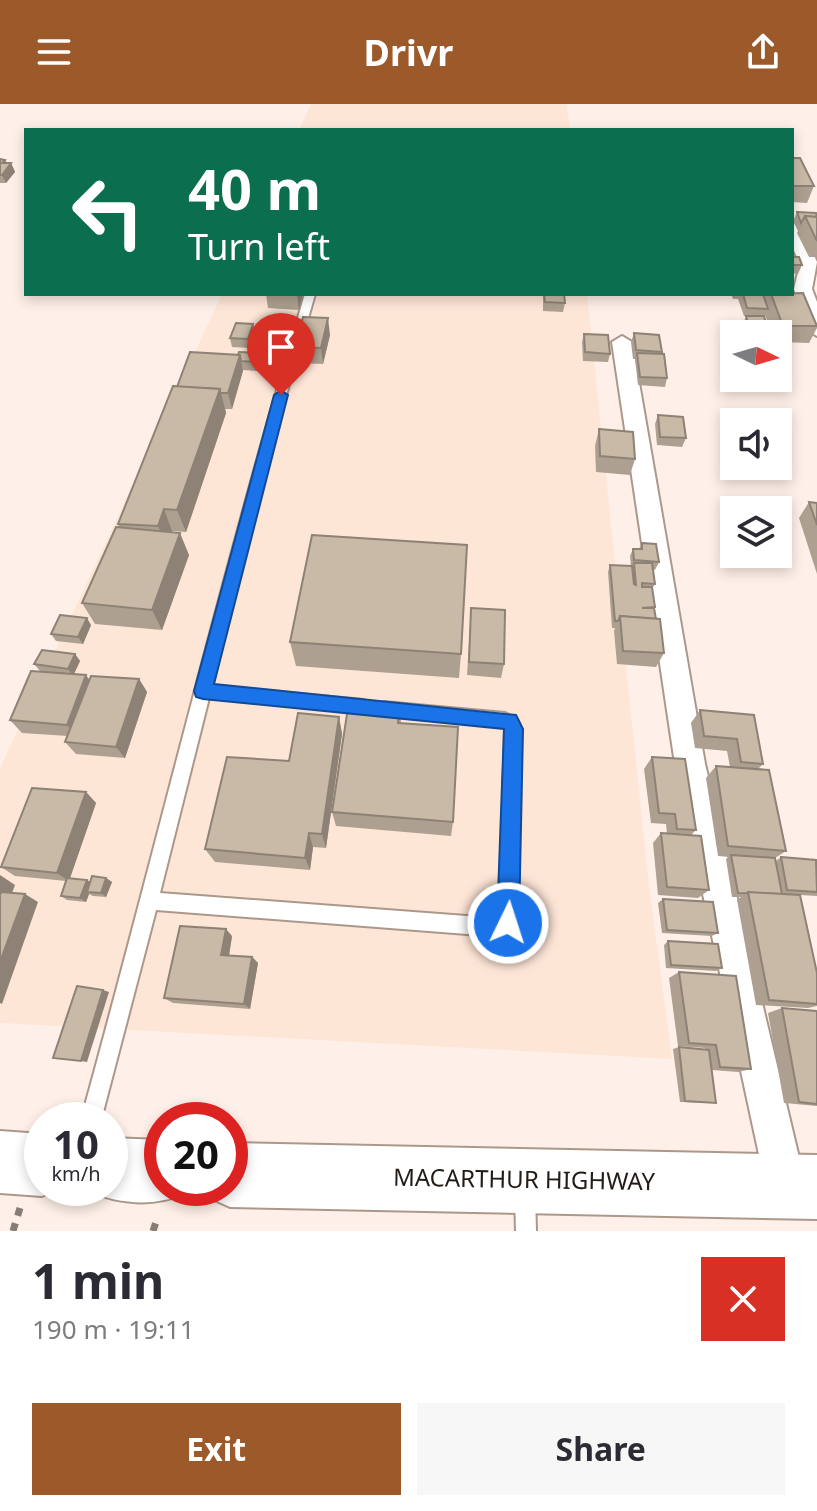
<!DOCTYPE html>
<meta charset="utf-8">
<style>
:root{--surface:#fff;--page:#f7f7f7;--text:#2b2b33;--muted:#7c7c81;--accent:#9c5929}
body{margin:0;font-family:"Noto Sans",sans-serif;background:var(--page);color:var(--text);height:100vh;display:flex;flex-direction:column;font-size:30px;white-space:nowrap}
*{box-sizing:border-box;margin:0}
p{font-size:26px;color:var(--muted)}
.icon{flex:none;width:44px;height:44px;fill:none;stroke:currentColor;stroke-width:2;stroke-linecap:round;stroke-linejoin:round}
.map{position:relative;height:1127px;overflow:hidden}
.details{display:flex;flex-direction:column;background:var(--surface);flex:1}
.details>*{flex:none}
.banner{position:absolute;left:24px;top:24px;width:770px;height:168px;border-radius:0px;box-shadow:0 4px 12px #0003;background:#0b6e4f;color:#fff;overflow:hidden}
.needle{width:52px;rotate:95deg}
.tools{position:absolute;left:720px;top:216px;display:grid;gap:16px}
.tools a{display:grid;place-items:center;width:72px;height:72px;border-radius:0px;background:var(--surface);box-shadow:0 4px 12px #0003;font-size:40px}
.speed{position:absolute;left:24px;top:998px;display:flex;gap:16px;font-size:40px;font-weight:700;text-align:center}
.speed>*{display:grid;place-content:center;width:104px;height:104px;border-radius:50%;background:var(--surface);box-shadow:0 4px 12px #0003;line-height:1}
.speed small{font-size:20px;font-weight:400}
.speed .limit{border:12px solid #d22;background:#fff;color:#111}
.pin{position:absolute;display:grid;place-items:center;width:68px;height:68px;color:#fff;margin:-82px -34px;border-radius:50% 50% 50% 0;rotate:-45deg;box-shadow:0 0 8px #0007}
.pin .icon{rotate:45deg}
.me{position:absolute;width:88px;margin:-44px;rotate:4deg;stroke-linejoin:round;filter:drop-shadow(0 0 6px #0008)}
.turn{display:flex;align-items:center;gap:28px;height:168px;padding:0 32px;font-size:36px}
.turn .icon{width:104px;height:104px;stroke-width:2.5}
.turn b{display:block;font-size:56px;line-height:68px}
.round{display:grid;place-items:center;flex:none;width:84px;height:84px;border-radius:0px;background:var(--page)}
.headline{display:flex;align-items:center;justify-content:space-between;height:136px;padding:0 32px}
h1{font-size:48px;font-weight:700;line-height:60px}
.button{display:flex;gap:16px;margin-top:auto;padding:16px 32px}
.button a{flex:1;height:92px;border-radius:0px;background:var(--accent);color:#fff;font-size:32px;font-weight:700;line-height:92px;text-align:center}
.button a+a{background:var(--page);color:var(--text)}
header{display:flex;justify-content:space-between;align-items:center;height:104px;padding:0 32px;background:var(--accent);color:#fff;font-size:36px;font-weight:700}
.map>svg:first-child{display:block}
</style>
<header><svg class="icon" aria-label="menu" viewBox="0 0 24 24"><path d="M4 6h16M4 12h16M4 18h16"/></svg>Drivr<svg class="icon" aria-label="share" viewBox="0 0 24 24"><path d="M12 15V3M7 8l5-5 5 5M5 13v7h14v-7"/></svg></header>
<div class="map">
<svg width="817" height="1127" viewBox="0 0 817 1127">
<rect width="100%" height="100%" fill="#fef0e8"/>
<g fill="#fee6d7">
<polygon points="311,0 567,0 570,26 299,26"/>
<polygon points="222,190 587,190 649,782 672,955 0,919 0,664"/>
</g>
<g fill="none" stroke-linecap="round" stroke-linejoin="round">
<g stroke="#ac988a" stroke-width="4">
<g id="service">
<path d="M305 190H315L279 316 212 582 364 596 369 598 371 602 369 606 364 608 209 594 160 789 493 814 500 813 505 623 384 610 379 608 377 604 379 600 384 598 505 609 517 615 519 620 517 819 514 825 493 832 156 806 101 1016H81C157 741 223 463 305 190Z"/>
<polygon points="525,1081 532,1084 535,1091 536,1127 516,1127 515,1091 518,1084"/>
</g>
</g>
<g stroke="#ac988a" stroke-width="4">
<g id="minor">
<polygon points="792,118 801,123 817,158 812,185 817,198 817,232 807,226 794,185 800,160 792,142"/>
<polygon points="622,232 632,238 705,660 806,1083 800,1097 786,1103 772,1097 766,1083 675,660 612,238"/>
</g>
</g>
<g stroke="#ac988a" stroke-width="4">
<g id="trunk">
<polygon points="0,1027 42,1030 42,1084 62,1084 42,1092 0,1089"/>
<path d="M110 1034 162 1036V1084H187L184 1090C153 1103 119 1100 88 1087L86 1084H110Z"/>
<polygon points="230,1039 817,1051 817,1115 230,1103 208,1093 204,1084 230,1084"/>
</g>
</g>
<g stroke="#877c76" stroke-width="7" stroke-dasharray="8 8" stroke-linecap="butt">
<polyline points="13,1127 20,1104"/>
<polyline points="153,1127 158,1112"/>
</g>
<use href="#service" fill="#fff" fill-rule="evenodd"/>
<use href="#minor" fill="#fff" fill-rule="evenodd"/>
<use href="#trunk" fill="#fff" fill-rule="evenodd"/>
</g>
<g fill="#ada090">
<polygon points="792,54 814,82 807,99 792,98"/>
<polygon points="0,55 5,56 7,59 11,59 15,68 6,79 0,79"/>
<polygon points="797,108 817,111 817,153 809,153 797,129 798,127 793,117"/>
<polygon points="792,153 802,161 798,170 792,169"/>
<polygon points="266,190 303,190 299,206 268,204"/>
<polygon points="543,190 564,190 565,199 563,208 543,207"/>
<polygon points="731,190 792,190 817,221 817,224 809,239 778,238 778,230 772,230 765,211 764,213 768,227 767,230 745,230 743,220 746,212 744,212 738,195 733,195"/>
<polygon points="253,220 255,229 250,244 232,243 230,234"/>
<polygon points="634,229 662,248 667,274 665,283 638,281 635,255 633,255 631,238"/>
<polygon points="584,230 610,250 608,258 583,257 582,238"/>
<polygon points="330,231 323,260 297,259 295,243"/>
<polygon points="190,248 260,257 257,267 243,266 232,305 225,305 226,309 186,428 172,427 189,451 162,526 95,520 82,499 119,423 118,420 177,283"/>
<polygon points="658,311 686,334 682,343 657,341 655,320"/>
<polygon points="599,325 635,355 630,371 596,368 595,342"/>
<polygon points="809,398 817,399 817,470 799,414"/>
<polygon points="642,439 659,458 655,466 653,465 655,480 652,485 656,515 664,549 656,563 617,560 614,527 615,524 612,524 608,468 610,461 631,462 630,452 633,445 639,445"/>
<polygon points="471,504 504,560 501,574 467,571"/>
<polygon points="91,521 83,540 56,537 51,530"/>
<polygon points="290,538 461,550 459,574 296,562"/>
<polygon points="75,550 80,557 74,570 89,575 139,575 147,588 125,654 76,650 65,638 68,632 22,629 10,616 40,567 34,560"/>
<polygon points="400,601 401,619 453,718 451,732 336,722 332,708"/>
<polygon points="700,606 754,611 763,660 758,665 786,747 775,754 776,757 781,753 817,761 817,792 800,791 817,869 817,902 808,904 756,901 737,796 741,793 732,793 726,755 729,753 718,752 706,674 716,662 730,663 727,647 695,644 691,619"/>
<polygon points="339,613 342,630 326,744 313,743 310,766 215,758 205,745 289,657"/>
<polygon points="652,653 696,726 691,731 709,786 698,794 658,791 653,739 661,729 667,730 666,720 651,719 644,665"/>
<polygon points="86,688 96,699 70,774 87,776 90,778 106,774 112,778 106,793 93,792 89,790 86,798 67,796 61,792 66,777 15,772 1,763"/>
<polygon points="663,795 718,829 712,832 662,829 658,799"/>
<polygon points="232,832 229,852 252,853 258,859 250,905 173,899 164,894"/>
<polygon points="668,837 722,864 716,867 666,864 664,841"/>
<polygon points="679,868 751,965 738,968 712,966 716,999 680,998 673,945 679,943 705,945 705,944 678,942 669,874"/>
<polygon points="782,904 817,907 817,1002 784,999 768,909"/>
</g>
<g fill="#8d8275">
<polygon points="5,56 8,63 11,59 15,68 6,79 2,71 2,59"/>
<polygon points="297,190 303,190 299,206"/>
<polygon points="328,214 330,231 323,260 321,244"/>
<polygon points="253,220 255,229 250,244 248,235"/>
<polygon points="259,249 260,257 257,267 256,258"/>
<polygon points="240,251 243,267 232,305 228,289"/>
<polygon points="220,285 226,309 186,428 177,406"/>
<polygon points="164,405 172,427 167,444 158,422"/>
<polygon points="180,429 189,451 162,526 152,506"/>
<polygon points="87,514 91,521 83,540 78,533"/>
<polygon points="75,550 80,557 73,572 68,565"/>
<polygon points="86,571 95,584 77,633 67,621"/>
<polygon points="139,575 147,588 125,654 116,643"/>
<polygon points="339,613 342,630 326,744 322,730"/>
<polygon points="86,688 96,699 69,777 57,769"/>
<polygon points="309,729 313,743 310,766 305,754"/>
<polygon points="0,771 15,781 0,821"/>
<polygon points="106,774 112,778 106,793 101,789"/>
<polygon points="87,776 93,780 87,788 89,790 86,798 80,794"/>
<polygon points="25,790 38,798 2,900 0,899 0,858"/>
<polygon points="226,825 232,832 228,857 221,851"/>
<polygon points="252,853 258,859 250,905 244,900"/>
<polygon points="103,886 109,888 87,958 81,957"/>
</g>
<g fill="#c9baa7" stroke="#8d8275" stroke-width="2">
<polygon points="757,25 776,25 777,26 758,26"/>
<polygon points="792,54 800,54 814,82 792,82"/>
<polygon points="0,55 5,56 2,59 11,59 2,71 0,71"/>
<polygon points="797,108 816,109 817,113 805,112 801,119"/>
<polygon points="805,112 817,113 817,137"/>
<polygon points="792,153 799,153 802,161 792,161"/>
<polygon points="803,189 817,222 783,222 771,190"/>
<polygon points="544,190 564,190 565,199 545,198"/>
<polygon points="743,190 763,190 768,205 747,204"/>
<polygon points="746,212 764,212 768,227 750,227"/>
<polygon points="303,213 328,214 321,244 295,243"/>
<polygon points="236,219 253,220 248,235 230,234"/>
<polygon points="634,229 659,231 662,248 636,246"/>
<polygon points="584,230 608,231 610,250 585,248"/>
<polygon points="190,248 240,251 228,289 220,289 220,285 177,283"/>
<polygon points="239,248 259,249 256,258 241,257 240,251 238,251"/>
<polygon points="637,249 664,250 667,274 640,273"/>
<polygon points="173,282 220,285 177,406 164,405 158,422 118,420"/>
<polygon points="658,311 683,313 686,334 660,333"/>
<polygon points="599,325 633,328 635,355 600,352"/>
<polygon points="809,398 817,399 817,421"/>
<polygon points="116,423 180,429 152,506 82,499"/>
<polygon points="312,431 467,441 461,550 290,538"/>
<polygon points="642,439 656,440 659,458 634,456 633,445 642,445"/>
<polygon points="634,459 652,459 655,480 642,479 642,483 652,483 655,503 642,504 654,504 656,515 620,512 618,517 615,517 610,461 632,462 634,480 636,481"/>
<polygon points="471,504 505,506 504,560 469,558"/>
<polygon points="60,511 87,514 78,533 51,530"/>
<polygon points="620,512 660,515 664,549 623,547"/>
<polygon points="42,546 75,550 68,565 34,560"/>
<polygon points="31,567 86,571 67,621 10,616"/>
<polygon points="91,572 139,575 116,643 65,638"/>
<polygon points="349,597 400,601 398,619 458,623 453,718 332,708"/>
<polygon points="700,606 754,611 763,660 741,658 737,635 704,632"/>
<polygon points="298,609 339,613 322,730 309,729 305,754 205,745 227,653 289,657"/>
<polygon points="652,653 685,655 696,726 677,725 675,710 659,709"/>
<polygon points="716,662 769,666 786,747 728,742"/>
<polygon points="32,684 86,688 57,769 1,763"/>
<polygon points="661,729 701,732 709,786 667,783"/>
<polygon points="731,751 775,754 782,790 738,789"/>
<polygon points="781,753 816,756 817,788 787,786"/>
<polygon points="92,772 106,774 101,789 87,788"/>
<polygon points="67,774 87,776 80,794 61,792"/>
<polygon points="1,788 25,790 0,858 0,791"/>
<polygon points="748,788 800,791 817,869 817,900 769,896"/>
<polygon points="663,795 713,798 718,829 667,826"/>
<polygon points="180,822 226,825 221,851 252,853 244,900 164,894"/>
<polygon points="668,837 718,840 722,864 671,861"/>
<polygon points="679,868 736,872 751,965 720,963 716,941 689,939"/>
<polygon points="77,882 103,886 81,957 53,954"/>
<polygon points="782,904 817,907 817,1000 799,998"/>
<polygon points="679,943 709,946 716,999 685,997"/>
</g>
<polygon fill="#1a73e8" stroke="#114b97" stroke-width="2" points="281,286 288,291 214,580 516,611 523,625 519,819 516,826 508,830 500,826 497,819 504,625 203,595 196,593 194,587 274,291"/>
<g text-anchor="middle" stroke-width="7" stroke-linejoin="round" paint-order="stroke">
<g font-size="24" fill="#231b16" stroke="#fff">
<text transform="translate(524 1076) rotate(1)" y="8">MACARTHUR HIGHWAY</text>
</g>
</g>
</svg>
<div class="tools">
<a><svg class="needle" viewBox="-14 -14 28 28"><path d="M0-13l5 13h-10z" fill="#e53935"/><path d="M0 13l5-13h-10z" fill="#7c7c81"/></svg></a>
<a><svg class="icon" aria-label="sound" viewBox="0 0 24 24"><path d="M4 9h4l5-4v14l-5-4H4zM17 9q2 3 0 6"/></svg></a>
<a><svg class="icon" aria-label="layers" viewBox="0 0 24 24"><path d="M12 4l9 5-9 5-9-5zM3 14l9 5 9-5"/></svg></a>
</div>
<div class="speed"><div>10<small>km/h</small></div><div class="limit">20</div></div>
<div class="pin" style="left:281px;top:291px;background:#d93025"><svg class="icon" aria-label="arrive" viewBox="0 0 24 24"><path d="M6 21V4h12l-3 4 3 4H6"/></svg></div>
<svg class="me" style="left:508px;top:819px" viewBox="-20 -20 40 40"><circle r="17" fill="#1a73e8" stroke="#fff" stroke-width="3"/><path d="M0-11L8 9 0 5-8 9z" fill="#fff"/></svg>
<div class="banner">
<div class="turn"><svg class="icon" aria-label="left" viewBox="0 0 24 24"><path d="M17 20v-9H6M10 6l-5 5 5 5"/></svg><div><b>40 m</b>Turn left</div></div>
</div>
</div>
<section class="details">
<div class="headline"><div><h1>1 min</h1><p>190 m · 19:11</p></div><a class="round" style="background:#d93025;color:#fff"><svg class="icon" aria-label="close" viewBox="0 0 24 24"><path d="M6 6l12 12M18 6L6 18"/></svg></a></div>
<div class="button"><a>Exit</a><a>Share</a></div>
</section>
